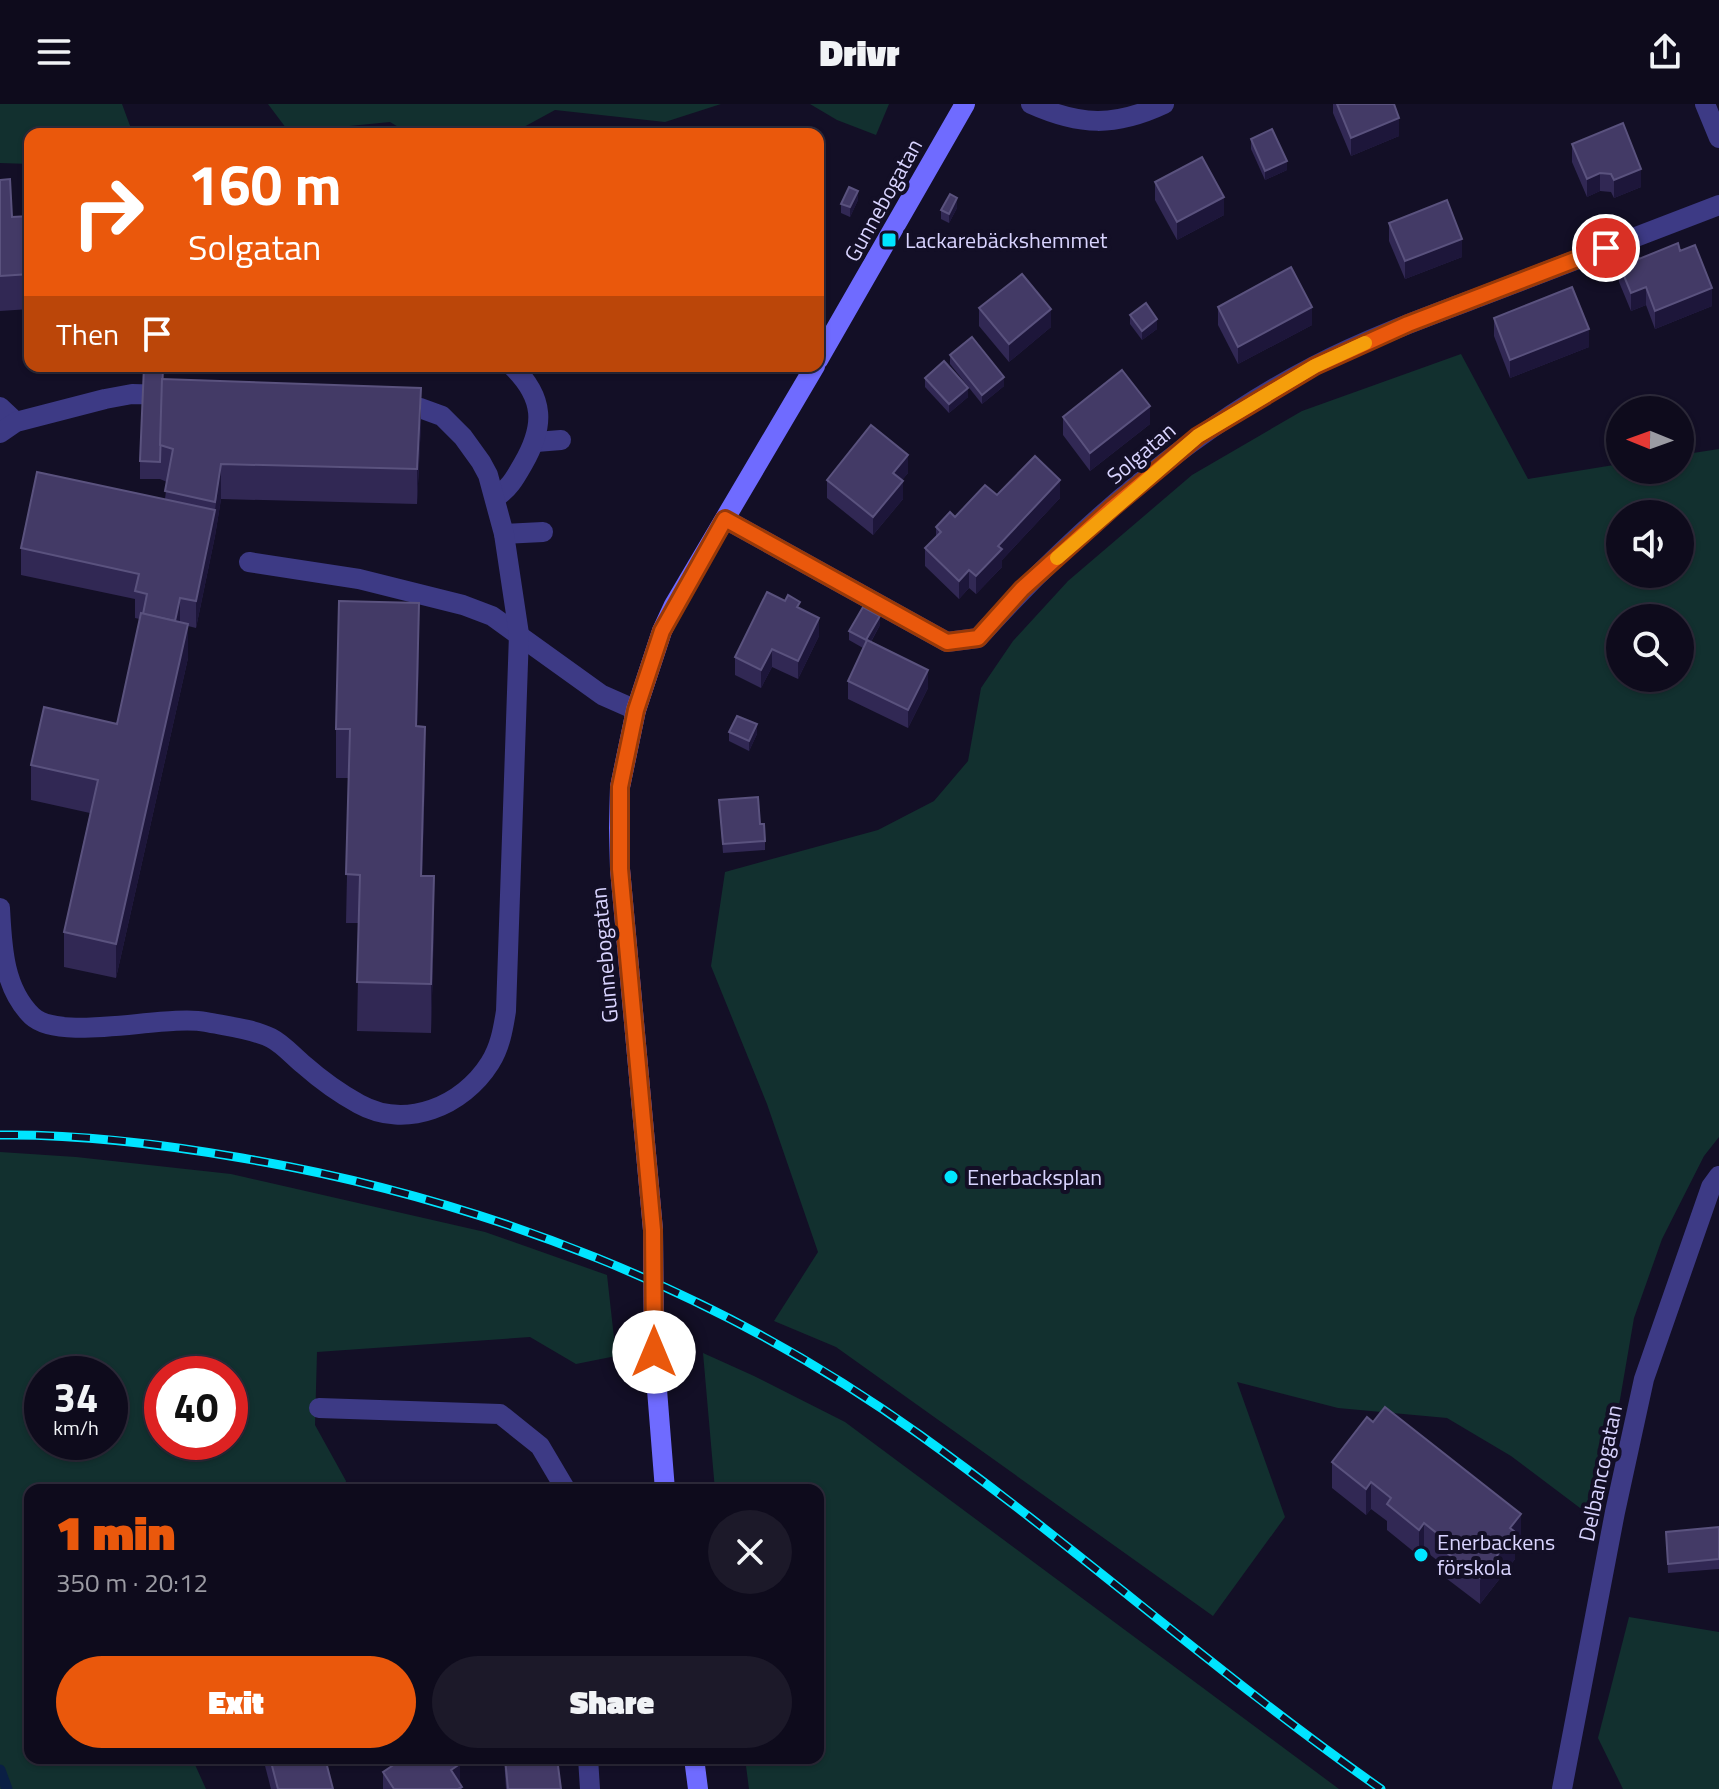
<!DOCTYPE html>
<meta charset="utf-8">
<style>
:root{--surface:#0e0b1c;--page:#1c1929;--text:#f1f3f6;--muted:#9b9ba3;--line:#2e2b3b;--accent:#ea580c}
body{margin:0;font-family:"Titillium Web",sans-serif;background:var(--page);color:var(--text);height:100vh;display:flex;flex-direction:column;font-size:30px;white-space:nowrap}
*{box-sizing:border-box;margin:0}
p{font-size:26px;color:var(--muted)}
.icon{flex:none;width:44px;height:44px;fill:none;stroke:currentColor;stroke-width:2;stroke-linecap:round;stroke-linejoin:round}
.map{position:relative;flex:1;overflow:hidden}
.sheet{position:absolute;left:24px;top:1380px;width:800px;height:280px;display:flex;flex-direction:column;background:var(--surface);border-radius:16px;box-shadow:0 2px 6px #0004,0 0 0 2px var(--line)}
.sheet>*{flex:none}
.top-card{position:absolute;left:24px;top:24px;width:800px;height:244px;border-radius:16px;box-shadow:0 2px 6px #0004,0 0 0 2px var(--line);background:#ea580c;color:#fff;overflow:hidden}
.needle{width:52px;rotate:271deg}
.controls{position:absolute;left:1606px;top:292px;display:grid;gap:16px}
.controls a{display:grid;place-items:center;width:88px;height:88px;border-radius:50%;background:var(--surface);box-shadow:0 2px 6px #0004,0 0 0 2px var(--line);font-size:40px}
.speed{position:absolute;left:24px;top:1252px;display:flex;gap:16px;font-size:40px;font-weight:700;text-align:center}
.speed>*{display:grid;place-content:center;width:104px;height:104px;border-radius:50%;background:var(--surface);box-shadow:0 2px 6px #0004,0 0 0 2px var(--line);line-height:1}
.speed small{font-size:20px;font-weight:400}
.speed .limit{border:12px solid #d22;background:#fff;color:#111}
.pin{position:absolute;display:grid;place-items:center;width:68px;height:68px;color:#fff;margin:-34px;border:4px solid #fff;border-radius:50%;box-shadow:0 2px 8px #0007}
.me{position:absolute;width:88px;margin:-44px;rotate:0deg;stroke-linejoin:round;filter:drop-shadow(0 0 6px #0008)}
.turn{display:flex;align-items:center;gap:28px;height:168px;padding:0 32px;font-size:36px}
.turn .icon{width:104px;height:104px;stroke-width:2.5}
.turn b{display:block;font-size:56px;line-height:68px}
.then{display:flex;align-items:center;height:76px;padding:0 32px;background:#0003;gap:16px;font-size:30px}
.round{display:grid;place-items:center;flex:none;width:84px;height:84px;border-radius:42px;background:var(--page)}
.headline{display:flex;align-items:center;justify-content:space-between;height:136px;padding:0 32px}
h1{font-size:48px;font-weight:800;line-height:60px;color:var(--accent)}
.action{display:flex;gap:16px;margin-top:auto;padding:16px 32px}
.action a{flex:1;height:92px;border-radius:48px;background:var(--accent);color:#fff;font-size:32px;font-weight:800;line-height:92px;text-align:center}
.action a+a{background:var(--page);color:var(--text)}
header{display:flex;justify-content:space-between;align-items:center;height:104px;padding:0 32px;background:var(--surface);font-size:36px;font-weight:800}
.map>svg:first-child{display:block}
</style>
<header><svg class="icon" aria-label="menu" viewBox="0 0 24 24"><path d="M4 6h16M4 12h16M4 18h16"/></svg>Drivr<svg class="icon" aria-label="share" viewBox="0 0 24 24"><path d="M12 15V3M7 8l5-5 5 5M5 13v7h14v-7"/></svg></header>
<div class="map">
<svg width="1719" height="1685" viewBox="0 0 1719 1685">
<rect width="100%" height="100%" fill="#130f26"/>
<g fill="#12302f" fill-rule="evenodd">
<polygon points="0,0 122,0 133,30 30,30 30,60 0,59"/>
<polygon points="268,0 721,0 665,18 555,6 511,30 410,30 390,18 289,28"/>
<polygon points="810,0 889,0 876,31 837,16"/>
<path d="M1461 250 1528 375 1620 360V366H1680V351L1719 345V1033L1704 1052 1662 1135 1634 1214 1618 1307 1592 1413 1511 1352 1447 1314 1338 1304 1237 1278 1285 1413 1213 1512 836 1243 774 1217 818 1148 767 1000 711 862 725 768 878 726 934 697 968 657 981 584 1013 537 1068 477 1192 371 1302 307ZM1620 410H1680V470H1620ZM1620 514H1680V574H1620Z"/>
<path d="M0 1048 76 1053 231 1070 485 1128 607 1171 616 1252 576 1260 530 1233 317 1248 315 1321 346 1377 343 1386H30V1654H192L206 1685H0ZM42 1270H110V1338H42ZM162 1270H230V1338H162Z"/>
<polygon points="703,1249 754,1272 845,1318 1339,1685 749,1685 745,1654 818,1654 818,1386 715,1386"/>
<polygon points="1629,1513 1719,1528 1719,1685 1623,1685 1598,1634"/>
</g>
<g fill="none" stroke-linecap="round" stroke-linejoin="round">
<polyline stroke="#0a1f44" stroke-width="11" points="0,1666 7,1685"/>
<g stroke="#3d3a85" stroke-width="20">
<polyline points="0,303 16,318"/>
<polyline points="0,329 16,318 105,295 132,290 169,291"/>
<polyline points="536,338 561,336"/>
<path d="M495 394C509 385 515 374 523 360 545 322 545 294 512 262"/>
<polyline points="504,430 543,428"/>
<polyline points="249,458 359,475 463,501 492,512 602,591 636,606"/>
<path d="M0 804C2 841 3 884 32 912 61 939 165 910 206 918 226 922 253 925 271 934 283 940 294 953 304 961 321 976 339 989 359 1000 406 1026 463 1002 490 959 500 943 503 926 506 907L519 530 504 430 488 371 481 358 463 333 442 312 420 304 397 301"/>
<polyline points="319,1304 500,1310 540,1342 566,1386"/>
<polyline points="588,1654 590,1685"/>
</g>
<g stroke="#3d3a85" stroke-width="20">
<path d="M1031 0C1080 22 1115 23 1164 0"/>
<polyline points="1705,0 1719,34"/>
<path d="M725 415 947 538 978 534C1074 428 1187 328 1314 262 1368 234 1426 213 1482 192 1561 162 1640 131 1719 101"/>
<polyline points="1562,1685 1615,1408 1644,1275 1711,1083 1719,1072"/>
</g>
<g stroke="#6f6bff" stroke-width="20">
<polyline points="818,256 965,0"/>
<polyline points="665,1386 654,1248 653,1126 620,765 619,724 620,683 636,606 662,527 674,501 815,262"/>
<polyline points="694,1654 698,1685"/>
</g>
<g stroke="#00e5ff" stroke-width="9">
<path id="rail" d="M0 1031C81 1030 162 1040 242 1054 484 1095 720 1187 920 1331 1078 1444 1222 1574 1381 1685"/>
</g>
<use href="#rail" stroke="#130f26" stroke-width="6" stroke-dasharray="18" stroke-linecap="butt"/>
</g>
<g fill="#312854">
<polygon points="1333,0 1394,0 1399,32 1351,52 1333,9"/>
<polygon points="1251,35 1287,66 1265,76 1251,45"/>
<polygon points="1572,40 1641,83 1614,94 1611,88 1600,87 1587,93 1572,58"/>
<polygon points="0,76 12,113 30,112 30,205 0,207"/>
<polygon points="1155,78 1224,111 1177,136 1155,96"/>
<polygon points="858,96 850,113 841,109 841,100"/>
<polygon points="957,104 949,119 941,115 941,106"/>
<polygon points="1389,119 1462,153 1405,175 1389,137"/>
<polygon points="1680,147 1712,202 1655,225 1646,201 1631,207 1619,178 1619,160"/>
<polygon points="1218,203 1312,221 1238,260 1218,221"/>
<polygon points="979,204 1051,223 1009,258 979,222"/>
<polygon points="1130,211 1157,225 1142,236 1130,220"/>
<polygon points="1494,214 1589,243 1510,274 1494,232"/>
<polygon points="950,251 1004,282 982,300 950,260"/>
<polygon points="925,274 968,293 949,309 925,283"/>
<polygon points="163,275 421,319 417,400 221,395 215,432 196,524 188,522 188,554 116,874 64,863 64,828 90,709 31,696 31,661 117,620 140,515 135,514 135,495 21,471 21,444 165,395 167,378 160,375 140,375 140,357"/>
<polygon points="1063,313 1150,320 1090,367 1063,331"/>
<polygon points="908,369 902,376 903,395 873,431 827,394 827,376"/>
<polygon points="997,391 1060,394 1002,456 1002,463 976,490 969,484 959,495 925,462 925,444 936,433 936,423"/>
<polygon points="800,505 819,532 798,575 772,563 761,584 735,571 735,553"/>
<polygon points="880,521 871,538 928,584 908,624 848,595 848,577 863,544 849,536 849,527"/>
<polygon points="419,548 417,623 425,671 422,772 434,821 431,929 357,927 359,819 346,819 349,674 336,674 336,625"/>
<polygon points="729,628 757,630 749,647 729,637"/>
<polygon points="719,696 760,720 765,737 765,746 723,749"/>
<polygon points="1332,1358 1521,1436 1515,1444 1515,1455 1480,1500 1438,1468 1438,1457 1424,1446 1419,1452 1387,1426 1387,1417 1371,1405 1366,1411 1332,1384"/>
<polygon points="1719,1423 1719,1465 1668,1469 1666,1428"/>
<polygon points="263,1654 325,1654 333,1685 271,1685"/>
<polygon points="504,1654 561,1654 557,1654 561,1685 506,1685"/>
<polygon points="439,1659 460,1678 459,1678 462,1685 383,1685 383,1668"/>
</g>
<g fill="#1d163a">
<polygon points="1399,14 1399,32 1351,52 1351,34"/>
<polygon points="1287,57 1287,66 1265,76 1265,67"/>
<polygon points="1641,65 1641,83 1614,94 1614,76"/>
<polygon points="1600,69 1600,87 1587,93 1587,75"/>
<polygon points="858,87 858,96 850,113 850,103"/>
<polygon points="1224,93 1224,111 1177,136 1177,118"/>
<polygon points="957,94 957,104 949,119 949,110"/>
<polygon points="1462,135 1462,153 1405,175 1405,157"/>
<polygon points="1646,183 1646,201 1631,207 1631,189"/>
<polygon points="1712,184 1712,202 1655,225 1655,207"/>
<polygon points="1312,203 1312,221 1238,260 1238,243"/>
<polygon points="1051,205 1051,223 1009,258 1009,240"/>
<polygon points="1157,215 1157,225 1142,236 1142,227"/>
<polygon points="1589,225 1589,243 1510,274 1510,256"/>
<polygon points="1004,273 1004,282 982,300 982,291"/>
<polygon points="421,284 421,319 417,400 417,365"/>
<polygon points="968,284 968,293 949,309 949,300"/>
<polygon points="1150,302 1150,320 1090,367 1090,349"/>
<polygon points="908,351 908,369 893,387 893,369"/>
<polygon points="221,360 221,395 215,432 196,524 196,497 215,406"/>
<polygon points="1060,376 1060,394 1002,456 1002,463 976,490 976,472 998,442"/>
<polygon points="903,377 903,395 873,431 873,413"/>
<polygon points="969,466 969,484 959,495 959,477"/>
<polygon points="180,494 180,520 173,524"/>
<polygon points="419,499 419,548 416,671 416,622"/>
<polygon points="880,512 880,521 866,546 866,536"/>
<polygon points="819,514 819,532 798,575 798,557"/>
<polygon points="188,520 188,554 116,874 116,840"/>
<polygon points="772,545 772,563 761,584 761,566"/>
<polygon points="928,566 928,584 908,624 908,606"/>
<polygon points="757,620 757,630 749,647 749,637"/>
<polygon points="425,623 425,671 421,821 421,772"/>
<polygon points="434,772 434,821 431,929 431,880"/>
<polygon points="1371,1378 1371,1405 1366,1411 1366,1385"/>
<polygon points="1521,1410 1521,1436 1515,1444 1515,1455 1480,1500 1480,1474 1510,1424"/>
<polygon points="1424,1419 1424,1446 1419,1452 1419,1426"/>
<polygon points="460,1660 460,1678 451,1684 451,1666"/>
</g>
<g fill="#433a66" stroke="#5a527e" stroke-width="2">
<polygon points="1337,0 1394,0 1399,14 1351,34"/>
<polygon points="1623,19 1641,65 1614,76 1611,70 1600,69 1587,75 1572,40"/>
<polygon points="1272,25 1287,57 1265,67 1251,35"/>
<polygon points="1202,53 1224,93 1177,118 1155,78"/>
<polygon points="10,75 12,113 30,112 30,170 0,172 0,76"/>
<polygon points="849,83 858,87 850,103 841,100"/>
<polygon points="950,90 957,94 949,110 941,106"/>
<polygon points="1447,96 1462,135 1405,157 1389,119"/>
<polygon points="1678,139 1680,147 1695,141 1712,184 1655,207 1646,183 1631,189 1619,160 1638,152 1639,155"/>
<polygon points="1291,163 1312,203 1238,243 1218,203"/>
<polygon points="1022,170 1051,205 1009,240 979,204"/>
<polygon points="1572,183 1589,225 1510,256 1494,214"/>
<polygon points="1146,199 1157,215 1142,227 1130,211"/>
<polygon points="972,233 1004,273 982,291 950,251"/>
<polygon points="944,257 968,284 949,300 925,274"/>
<polygon points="144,262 163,262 160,358 140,357"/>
<polygon points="1122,266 1150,302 1090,349 1063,313"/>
<polygon points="162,275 421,284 417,365 221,360 215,398 165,387 173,345 160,341"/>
<polygon points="871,321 908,351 893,369 903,377 873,413 827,376"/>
<polygon points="1035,352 1060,376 998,442 1002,445 976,472 969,466 959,477 925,444 941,428 936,423 950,408 955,413 985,381 997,391"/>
<polygon points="37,368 215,406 196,497 180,494 175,517 143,510 147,490 135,487 139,470 21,444"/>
<polygon points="767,488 785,497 788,491 800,498 797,503 819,514 798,557 772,545 761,566 735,553"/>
<polygon points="339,497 419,499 416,622 425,623 421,772 434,772 431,880 357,878 360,771 346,770 350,625 336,625"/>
<polygon points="863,503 880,512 866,536 849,527"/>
<polygon points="141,509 188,520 116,840 64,828 98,676 31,661 44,603 117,620"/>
<polygon points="867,536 928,566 908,606 848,577"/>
<polygon points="737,612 757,620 749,637 729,628"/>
<polygon points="758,693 760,720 764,720 765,737 723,740 719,696"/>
<polygon points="1385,1303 1521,1410 1510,1424 1515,1428 1480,1474 1438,1442 1444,1435 1424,1419 1419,1426 1387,1400 1391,1394 1371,1378 1366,1385 1332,1358 1367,1313 1373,1318"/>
<polygon points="1719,1423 1719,1455 1668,1460 1666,1428"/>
<polygon points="270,1654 325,1654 333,1685 278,1685"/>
<polygon points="404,1654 436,1654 439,1659 448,1654 457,1654 460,1660 451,1666 462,1683 458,1685 394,1685 383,1668"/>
<polygon points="505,1654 557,1654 561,1685 508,1685"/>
</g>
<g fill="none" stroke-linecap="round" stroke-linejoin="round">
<g stroke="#983908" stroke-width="20">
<polyline id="route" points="654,1248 653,1126 620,765 620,683 636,606 662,527 725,415 947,538 978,534 1022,485 1113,403 1198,332 1315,262 1408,220 1606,144"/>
</g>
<use href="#route" stroke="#ea580c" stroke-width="14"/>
<polyline stroke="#f59e0b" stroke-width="14" points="1057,454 1198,332 1315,262 1365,239"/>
</g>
<g fill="#00e5ff" stroke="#130f26" stroke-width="3">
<rect x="881" y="128" width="16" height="16" rx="4"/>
<circle cx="951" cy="1073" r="8"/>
<circle cx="1421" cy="1451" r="8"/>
</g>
<g text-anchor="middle" stroke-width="8" stroke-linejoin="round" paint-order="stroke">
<g font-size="22" fill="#d9d4ff" stroke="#130f26">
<text transform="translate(883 96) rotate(-61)" y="8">Gunnebogatan</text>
<text transform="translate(1141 349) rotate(-40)" y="8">Solgatan</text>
<text transform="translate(604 851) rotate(-95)" y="8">Gunnebogatan</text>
<text transform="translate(1600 1369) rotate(-78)" y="8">Delbancogatan</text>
</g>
<g font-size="22" fill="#d9d4ff" stroke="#130f26" text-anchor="start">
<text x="905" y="144">Lackarebäckshemmet</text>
<text x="967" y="1081">Enerbacksplan</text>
<text x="1437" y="1446">Enerbackens<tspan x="1437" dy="25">förskola</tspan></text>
</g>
</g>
</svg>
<div class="controls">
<a><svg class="needle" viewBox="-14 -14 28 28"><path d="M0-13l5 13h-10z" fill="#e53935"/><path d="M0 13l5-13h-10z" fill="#9b9ba3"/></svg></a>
<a><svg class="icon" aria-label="sound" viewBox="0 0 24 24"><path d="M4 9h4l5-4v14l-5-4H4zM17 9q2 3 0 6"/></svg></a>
<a><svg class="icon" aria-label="search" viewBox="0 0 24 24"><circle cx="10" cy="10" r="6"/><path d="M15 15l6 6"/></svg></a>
</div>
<div class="speed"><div>34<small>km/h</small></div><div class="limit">40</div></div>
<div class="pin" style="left:1606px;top:144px;background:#d93025"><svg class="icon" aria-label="arrive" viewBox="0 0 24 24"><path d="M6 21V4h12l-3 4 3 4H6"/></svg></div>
<svg class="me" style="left:654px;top:1248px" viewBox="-20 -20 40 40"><circle r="19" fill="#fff"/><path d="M0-13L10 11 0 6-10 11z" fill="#ea580c"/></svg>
<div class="top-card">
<div class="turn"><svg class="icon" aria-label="right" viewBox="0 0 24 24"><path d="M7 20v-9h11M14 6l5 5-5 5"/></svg><div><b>160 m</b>Solgatan</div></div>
<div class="then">Then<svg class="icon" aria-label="arrive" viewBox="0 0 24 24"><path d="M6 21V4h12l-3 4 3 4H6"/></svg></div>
</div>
<section class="sheet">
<div class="headline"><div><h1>1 min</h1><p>350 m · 20:12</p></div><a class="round"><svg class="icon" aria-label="close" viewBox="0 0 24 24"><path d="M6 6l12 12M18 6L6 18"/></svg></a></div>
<div class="action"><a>Exit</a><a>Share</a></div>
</section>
</div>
